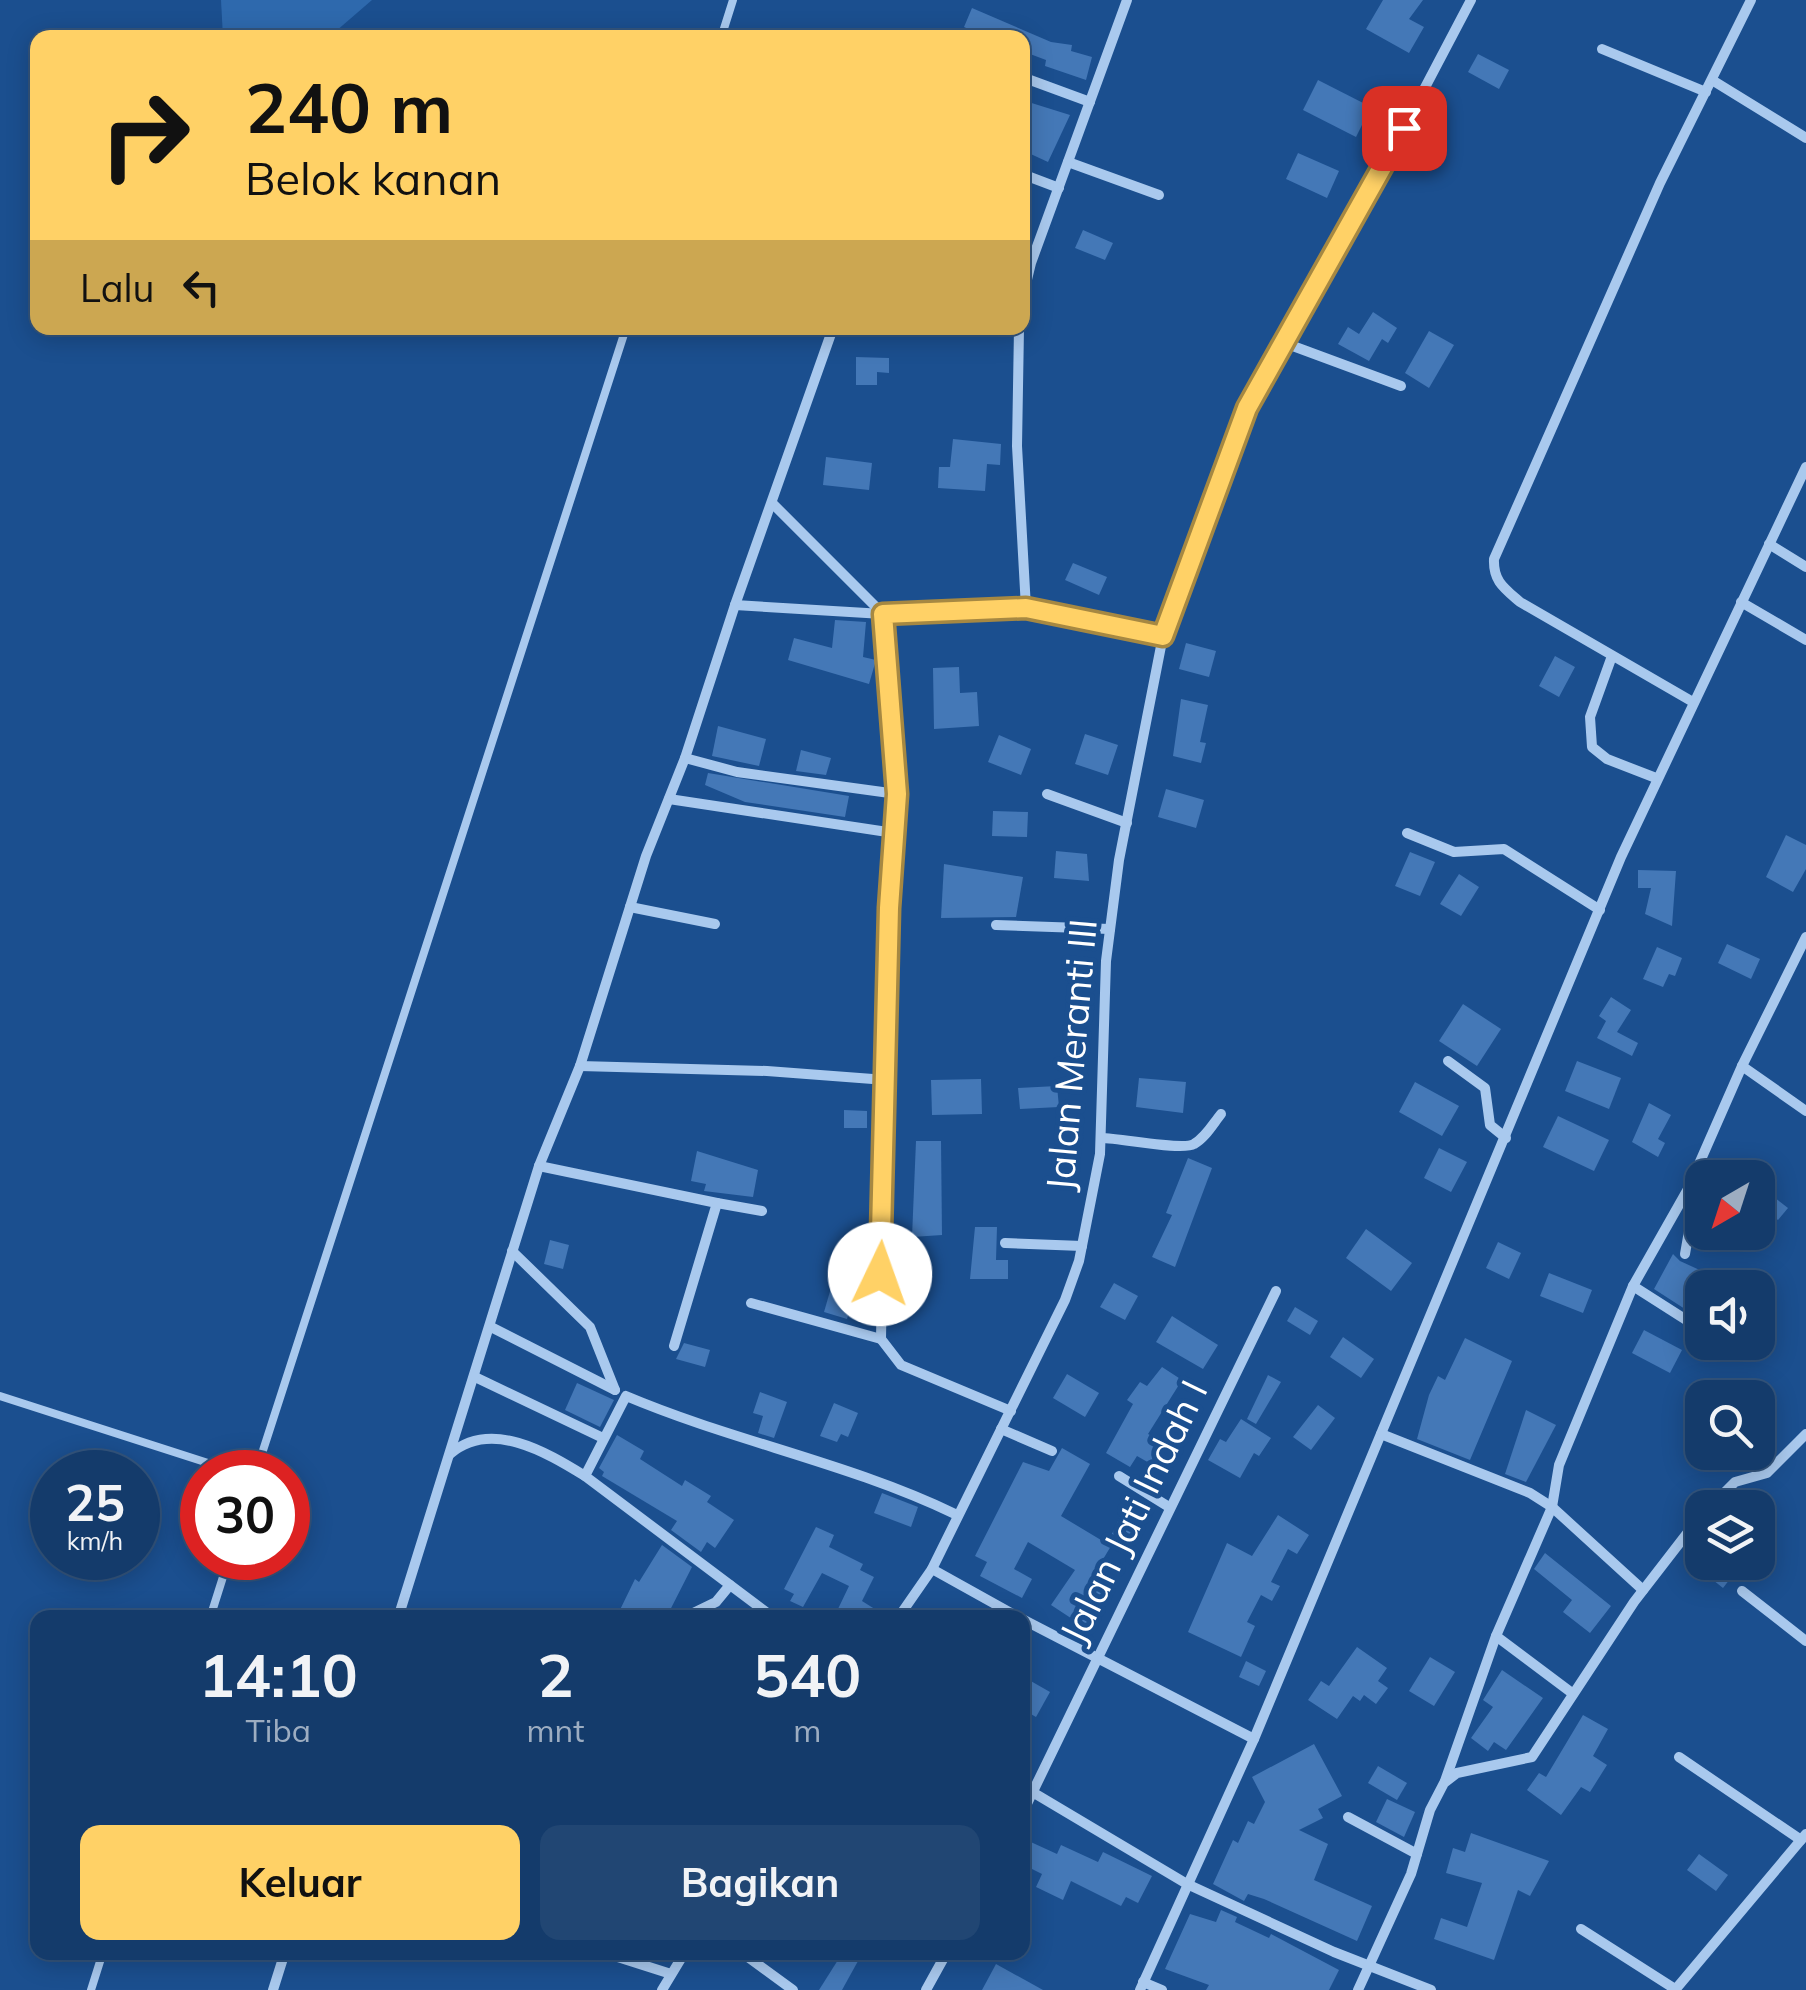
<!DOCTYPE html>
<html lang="id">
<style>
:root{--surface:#143b6b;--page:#214673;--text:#f1f3f6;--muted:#9dadc1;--line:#33557e;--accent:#ffd166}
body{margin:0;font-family:Mulish,sans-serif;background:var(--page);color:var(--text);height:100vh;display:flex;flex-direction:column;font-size:38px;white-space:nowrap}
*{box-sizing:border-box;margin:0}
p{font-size:32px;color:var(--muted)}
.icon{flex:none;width:55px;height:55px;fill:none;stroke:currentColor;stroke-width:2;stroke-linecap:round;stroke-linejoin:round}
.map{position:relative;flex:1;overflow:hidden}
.panel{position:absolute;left:30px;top:1610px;width:1000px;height:350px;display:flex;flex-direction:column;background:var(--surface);border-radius:20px;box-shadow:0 5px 25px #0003,0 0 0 2px var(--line)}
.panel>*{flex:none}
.banner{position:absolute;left:30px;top:30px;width:1000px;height:305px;border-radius:20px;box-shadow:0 5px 25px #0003,0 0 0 2px var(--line);background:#ffd166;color:#111;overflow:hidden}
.needle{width:65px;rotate:219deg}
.controls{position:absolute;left:1685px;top:1160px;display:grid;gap:20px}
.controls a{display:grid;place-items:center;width:90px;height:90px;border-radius:20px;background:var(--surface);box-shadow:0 5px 25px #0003,0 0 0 2px var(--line);font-size:50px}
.speed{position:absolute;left:30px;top:1450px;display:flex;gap:20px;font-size:50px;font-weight:700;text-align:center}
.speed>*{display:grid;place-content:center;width:130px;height:130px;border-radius:50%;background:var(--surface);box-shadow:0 5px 25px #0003,0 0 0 2px var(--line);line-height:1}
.speed small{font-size:25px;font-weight:400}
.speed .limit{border:15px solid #d22;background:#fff;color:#111}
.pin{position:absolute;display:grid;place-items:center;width:85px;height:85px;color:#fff;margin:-42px;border-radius:20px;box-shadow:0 5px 15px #0006}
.me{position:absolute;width:110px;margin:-55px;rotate:3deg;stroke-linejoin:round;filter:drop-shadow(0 0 8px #0008)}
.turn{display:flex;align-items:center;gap:35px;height:210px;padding:0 50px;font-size:45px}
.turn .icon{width:130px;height:130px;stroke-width:2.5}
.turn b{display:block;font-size:70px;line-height:85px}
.then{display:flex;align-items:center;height:95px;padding:0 50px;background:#0003;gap:20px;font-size:38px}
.eta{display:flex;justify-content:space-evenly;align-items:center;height:170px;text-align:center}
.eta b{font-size:60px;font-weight:700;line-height:70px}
.button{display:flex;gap:20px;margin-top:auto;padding:20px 50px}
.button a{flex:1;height:115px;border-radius:20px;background:var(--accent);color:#111;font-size:40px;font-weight:700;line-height:115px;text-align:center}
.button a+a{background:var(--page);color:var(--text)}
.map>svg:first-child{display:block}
</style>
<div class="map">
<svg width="1806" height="1990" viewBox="0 0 1806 1990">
<rect width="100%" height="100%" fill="#1b4f8f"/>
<polygon fill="#2e69ad" points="221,0 372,0 328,38 223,37"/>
<g fill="#4478b7">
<polygon points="1383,0 1423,0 1409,19 1424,27 1409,53 1366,29"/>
<polygon points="972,8 1051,42 1072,45 1071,51 1092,57 1086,80 1045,66 1046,60 1022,51 1022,38 988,38 964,27"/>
<polygon points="1478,54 1509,70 1499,89 1468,72"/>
<polygon points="1318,80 1371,107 1356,137 1303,110"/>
<polygon points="1022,100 1070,115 1048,162 1022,150"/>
<polygon points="1298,153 1339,171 1327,198 1286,179"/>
<polygon points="1083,230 1113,243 1105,260 1075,248"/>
<polygon points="1373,312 1397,328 1388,343 1382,339 1369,361 1338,344 1348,327 1359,334"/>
<polygon points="1429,331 1454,345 1429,388 1405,373"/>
<polygon points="856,357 889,358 889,373 877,372 877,385 856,385"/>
<polygon points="953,439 1001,444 1000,465 987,464 985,491 938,488 939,467 950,467"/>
<polygon points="826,457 872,463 869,490 823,485"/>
<polygon points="1073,563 1107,577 1099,595 1065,580"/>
<polygon points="835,620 866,622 863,657 876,660 869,684 788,660 794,638 832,648"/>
<polygon points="1186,643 1216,651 1209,677 1179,669"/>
<polygon points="1555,656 1575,667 1559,697 1539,686"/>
<polygon points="959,667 960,693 977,692 979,726 934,729 933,668"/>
<polygon points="1181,699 1208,705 1200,742 1206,743 1201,763 1173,756"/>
<polygon points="718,726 766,739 759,766 712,756"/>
<polygon points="1085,734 1118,745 1108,775 1075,764"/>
<polygon points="999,735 1031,749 1021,775 988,762"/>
<polygon points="801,750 831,758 826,775 796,771"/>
<polygon points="708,773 849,796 845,817 745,802 705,785"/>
<polygon points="1166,789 1204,800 1196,828 1158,817"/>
<polygon points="993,811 1028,812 1027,837 992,836"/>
<polygon points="1786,835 1806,845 1806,869 1793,892 1766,877"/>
<polygon points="1056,851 1087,854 1089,881 1054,878"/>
<polygon points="1410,852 1435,862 1420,896 1395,886"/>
<polygon points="944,864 1023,877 1016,917 941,918"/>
<polygon points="1638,870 1676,871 1672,926 1645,914 1651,888 1638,888"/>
<polygon points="1459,874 1479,887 1461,916 1440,904"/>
<polygon points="1727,944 1760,959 1751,979 1718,963"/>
<polygon points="1657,947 1682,958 1675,976 1669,974 1663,987 1643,979"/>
<polygon points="1611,997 1631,1010 1617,1032 1638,1043 1632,1056 1597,1038 1606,1021 1599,1016"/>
<polygon points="1463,1004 1501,1029 1477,1066 1439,1041"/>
<polygon points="1577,1061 1621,1078 1609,1109 1565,1091"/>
<polygon points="1139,1078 1186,1082 1183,1113 1136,1107"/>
<polygon points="981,1079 982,1114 932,1115 931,1080"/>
<polygon points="1415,1082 1459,1106 1442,1136 1399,1112"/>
<polygon points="1057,1086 1059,1107 1020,1109 1018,1088"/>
<polygon points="1649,1103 1671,1115 1658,1139 1665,1143 1658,1157 1632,1142"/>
<polygon points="844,1110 867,1111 867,1128 844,1128"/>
<polygon points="1558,1116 1609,1140 1594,1171 1543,1147"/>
<polygon points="916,1141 941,1141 942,1235 912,1237"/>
<polygon points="1439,1148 1467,1162 1451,1192 1424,1178"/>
<polygon points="697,1151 758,1170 753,1197 704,1191 706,1184 691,1181"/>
<polygon points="1188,1158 1212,1168 1175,1267 1152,1257 1172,1215 1166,1213"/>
<polygon points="1758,1185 1788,1208 1778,1220 1758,1204"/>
<polygon points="975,1227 997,1227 996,1260 1008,1260 1008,1279 970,1279"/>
<polygon points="1366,1229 1412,1263 1391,1291 1346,1258"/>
<polygon points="550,1240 569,1245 563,1269 544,1264"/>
<polygon points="1498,1242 1521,1253 1509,1279 1486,1268"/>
<polygon points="1673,1254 1680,1261 1739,1288 1702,1288 1702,1320 1654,1289"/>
<polygon points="1549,1273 1592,1290 1583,1313 1540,1296"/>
<polygon points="833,1281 856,1288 847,1319 824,1312"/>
<polygon points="1114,1283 1138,1296 1125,1320 1100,1307"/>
<polygon points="1295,1307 1318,1321 1310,1335 1287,1321"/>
<polygon points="1172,1316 1218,1345 1203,1369 1156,1342"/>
<polygon points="1644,1330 1682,1350 1670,1373 1632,1353"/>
<polygon points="1343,1337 1374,1359 1361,1378 1330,1357"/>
<polygon points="1465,1338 1512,1361 1470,1460 1417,1439 1429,1395 1438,1376 1445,1380"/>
<polygon points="684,1343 710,1350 705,1367 676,1359"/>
<polygon points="1162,1367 1182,1380 1148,1434 1163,1442 1151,1464 1137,1456 1130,1467 1106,1453 1133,1404 1127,1400 1140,1382 1147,1386"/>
<polygon points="1067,1374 1099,1393 1085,1417 1053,1398"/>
<polygon points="1268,1375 1281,1382 1256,1424 1247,1419"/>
<polygon points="577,1383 614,1400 600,1427 565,1410"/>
<polygon points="760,1392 787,1402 774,1438 758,1433 763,1416 753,1413"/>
<polygon points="834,1403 858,1413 848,1437 841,1434 837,1442 820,1436"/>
<polygon points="1318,1405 1335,1418 1311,1450 1293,1437"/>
<polygon points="1526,1410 1556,1425 1526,1482 1505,1474"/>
<polygon points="1241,1419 1271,1438 1259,1456 1254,1453 1240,1478 1208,1460 1220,1439 1226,1442"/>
<polygon points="617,1435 644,1451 640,1459 682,1486 685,1480 711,1496 707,1502 734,1520 715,1548 707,1542 701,1552 671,1530 677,1521 602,1476 604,1472 599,1468"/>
<polygon points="1062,1448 1090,1464 1061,1516 1111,1546 1090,1581 1103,1590 1086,1628 1051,1605 1075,1570 1028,1542 1014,1569 1032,1579 1022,1598 980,1576 987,1562 975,1556 1023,1462 1049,1471"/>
<polygon points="882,1493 918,1507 911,1527 874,1513"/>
<polygon points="1124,1508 1143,1516 1132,1542 1112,1534"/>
<polygon points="1278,1515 1309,1535 1297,1554 1288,1549 1271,1582 1280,1586 1272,1601 1261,1595 1247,1622 1255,1626 1241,1657 1188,1632 1227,1543 1252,1556"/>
<polygon points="816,1527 834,1535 829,1547 863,1564 860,1570 874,1577 862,1601 889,1618 856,1618 838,1609 849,1586 822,1573 803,1607 790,1601 794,1594 784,1589"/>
<polygon points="662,1545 692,1567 666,1618 616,1618 635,1579 639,1582"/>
<polygon points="1545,1553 1611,1606 1590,1633 1563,1612 1572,1600 1534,1569"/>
<polygon points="1710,1562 1743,1562 1723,1588 1703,1572"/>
<polygon points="1357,1647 1387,1668 1378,1681 1388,1688 1376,1704 1364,1695 1360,1701 1353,1696 1337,1719 1308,1700 1321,1681 1329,1686"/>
<polygon points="1430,1657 1455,1672 1434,1706 1409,1691"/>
<polygon points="1246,1661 1266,1671 1259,1686 1239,1677"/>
<polygon points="1502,1670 1543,1698 1506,1750 1494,1742 1488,1751 1471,1738 1493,1707 1483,1700"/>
<polygon points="1022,1676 1050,1692 1036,1717 1022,1709"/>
<polygon points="1583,1715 1608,1729 1593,1756 1607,1765 1590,1792 1581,1787 1561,1815 1527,1790 1539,1773 1546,1777"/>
<polygon points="1314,1744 1342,1796 1318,1809 1323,1818 1299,1830 1328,1844 1314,1880 1372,1906 1357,1941 1264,1899 1248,1894 1244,1901 1213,1884 1233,1840 1238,1843 1248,1821 1254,1824 1265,1802 1252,1777"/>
<polygon points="1378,1766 1407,1783 1397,1800 1368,1783"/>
<polygon points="1387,1799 1415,1812 1404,1837 1376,1822"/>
<polygon points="1471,1833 1549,1861 1530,1896 1518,1890 1494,1960 1434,1939 1441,1918 1467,1927 1482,1883 1446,1873 1453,1848 1465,1852"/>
<polygon points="1022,1838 1057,1854 1061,1845 1098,1862 1103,1852 1152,1876 1138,1903 1126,1897 1121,1906 1071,1881 1063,1900 1036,1887 1042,1874 1022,1864"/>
<polygon points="1699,1854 1728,1875 1716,1891 1687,1870"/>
<polygon points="1221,1910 1237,1917 1235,1922 1269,1938 1271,1934 1339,1970 1329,1990 1206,1990 1209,1985 1165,1969 1190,1914 1216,1922"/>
<polygon points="843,1952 863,1952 842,1990 819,1990"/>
<polygon points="996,1964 1043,1990 982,1990"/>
</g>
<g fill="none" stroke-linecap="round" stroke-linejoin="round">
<g stroke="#a9c9ee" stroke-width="8">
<polyline points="721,38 733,0"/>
<polyline points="0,1396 236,1472"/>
<polyline points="256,1472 626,328"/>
<polyline points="210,1618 229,1558"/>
<polyline points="91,1990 103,1952"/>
</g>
<g stroke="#a9c9ee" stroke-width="10">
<polyline points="1602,49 1706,92"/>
<polyline points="1022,77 1090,102"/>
<polyline points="1712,80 1806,138"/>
<polyline points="1068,162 1159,195"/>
<polyline points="1022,174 1059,188"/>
<polyline points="1022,300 1031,263 1127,0"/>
<polyline points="1019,328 1017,446 1026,608"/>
<polyline points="1282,342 1401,386"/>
<polyline points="772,503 883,614 897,794"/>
<polyline points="1769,544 1806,567"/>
<polyline points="1741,602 1806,640"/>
<polyline points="735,605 833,328"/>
<polyline points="1612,656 1590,717 1592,747 1607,759 1656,778"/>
<path d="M1693 702 1520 602C1504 588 1493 581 1494 559L1660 183 1751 0"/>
<polyline points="1047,794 1127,823"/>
<polyline points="669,799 894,833"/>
<polyline points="1407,833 1454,852 1504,849 1600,910"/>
<polyline points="630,907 715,924"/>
<polyline points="996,925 1110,929"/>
<polyline points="1448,1061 1485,1088 1490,1125 1506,1138"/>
<polyline points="580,1066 767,1071 886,1080"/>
<polyline points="1742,1066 1806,1111"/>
<path d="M1101 1138C1121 1138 1182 1151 1194 1144 1205 1138 1213 1124 1221 1114"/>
<polyline points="539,1166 717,1203 674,1346"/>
<polyline points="717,1203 762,1211"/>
<polyline points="1005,1243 1082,1246"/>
<polyline points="512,1251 590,1327 615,1390"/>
<polyline points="1685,1254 1693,1208 1688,1190"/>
<polyline points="1633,1286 1702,1330"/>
<polyline points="751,1303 881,1339"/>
<polyline points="491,1327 615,1390"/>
<polyline points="475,1377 603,1438"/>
<polyline points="1011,1411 901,1365 881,1339 889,909 897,794 737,772 685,758 735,605 883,614 1026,608 1163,636"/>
<polyline points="1001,1429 1052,1451"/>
<polyline points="1381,1434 1530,1493 1552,1507 1643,1590"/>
<path d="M450 1454C491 1419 546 1452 585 1476"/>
<polyline points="1119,1476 1169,1507"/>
<polyline points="1709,1508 1735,1482 1767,1473 1806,1434"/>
<polyline points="932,1569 1020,1618"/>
<polyline points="1742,1591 1806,1641"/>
<polyline points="398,1618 539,1166 580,1066 646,856 685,758"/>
<polyline points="683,1618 716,1602 730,1585"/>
<path d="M774 1618 585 1476 626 1396C735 1442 849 1463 955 1514"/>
<polyline points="898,1618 932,1569 1065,1300 1079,1261 1100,1154 1106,961 1119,860 1163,636 1247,409 1379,175 1471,0"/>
<polyline points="1022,1619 1254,1739"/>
<polyline points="1572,1693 1496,1636 1552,1507 1559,1465 1633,1286 1688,1189 1742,1066 1806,937"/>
<polyline points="1679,1757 1801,1840"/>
<polyline points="1445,1781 1496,1636"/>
<polyline points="1034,1793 1187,1884 1334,1952 1431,1990"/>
<polyline points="1022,1814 1276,1291"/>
<polyline points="1348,1817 1417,1854"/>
<polyline points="1581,1929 1675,1989"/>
<polyline points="602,1952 671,1974"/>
<polyline points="741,1952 793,1990"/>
<polyline points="1143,1982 1162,1990"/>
<polyline points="273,1990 285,1952"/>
<polyline points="662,1990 685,1952"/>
<polyline points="926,1990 947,1952"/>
<polyline points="1140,1990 1254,1739 1621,857 1806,467"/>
<polyline points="1358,1990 1411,1874 1430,1810 1444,1783 1457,1773 1532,1757 1634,1602 1702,1514"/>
<polyline points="1675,1990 1806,1834"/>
</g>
</g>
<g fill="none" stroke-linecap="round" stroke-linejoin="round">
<g stroke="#a68842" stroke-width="25">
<polyline id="route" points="880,1274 889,908 897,794 883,614 1026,608 1163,636 1247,408 1404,128"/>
</g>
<use href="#route" stroke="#ffd166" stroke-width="18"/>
</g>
<g text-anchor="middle" stroke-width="10" stroke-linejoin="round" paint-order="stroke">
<g font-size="38" fill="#fff" stroke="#1b4f8f">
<text transform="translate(1072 1055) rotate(-85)" y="13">Jalan Meranti III</text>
<text transform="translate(1134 1512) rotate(-64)" y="13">Jalan Jati Indah I</text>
</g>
</g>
</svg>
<div class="controls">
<a><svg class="needle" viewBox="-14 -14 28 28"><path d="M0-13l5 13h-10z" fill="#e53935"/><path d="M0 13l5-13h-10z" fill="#9dadc1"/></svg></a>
<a><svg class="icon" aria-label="sound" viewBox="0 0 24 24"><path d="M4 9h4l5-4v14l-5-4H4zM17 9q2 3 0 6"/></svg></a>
<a><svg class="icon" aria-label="search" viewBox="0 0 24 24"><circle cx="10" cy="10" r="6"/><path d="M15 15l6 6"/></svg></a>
<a><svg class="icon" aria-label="layers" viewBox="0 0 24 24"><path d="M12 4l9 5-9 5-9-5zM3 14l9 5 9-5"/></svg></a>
</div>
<div class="speed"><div>25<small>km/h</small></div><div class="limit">30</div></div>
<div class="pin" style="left:1404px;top:128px;background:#d93025"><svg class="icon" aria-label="arrive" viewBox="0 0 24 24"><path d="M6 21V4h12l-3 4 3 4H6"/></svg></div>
<svg class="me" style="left:880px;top:1274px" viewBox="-20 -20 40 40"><circle r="19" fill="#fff"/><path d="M0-13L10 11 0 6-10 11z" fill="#ffd166"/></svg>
<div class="banner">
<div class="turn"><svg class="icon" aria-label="right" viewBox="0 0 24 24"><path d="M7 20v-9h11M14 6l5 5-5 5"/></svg><div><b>240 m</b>Belok kanan</div></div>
<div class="then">Lalu<svg class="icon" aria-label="left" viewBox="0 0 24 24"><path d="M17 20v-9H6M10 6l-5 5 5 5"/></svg></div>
</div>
<section class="panel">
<div class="eta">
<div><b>14:10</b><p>Tiba</p></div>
<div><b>2</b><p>mnt</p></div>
<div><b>540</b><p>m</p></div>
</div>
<div class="button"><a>Keluar</a><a>Bagikan</a></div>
</section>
</div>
